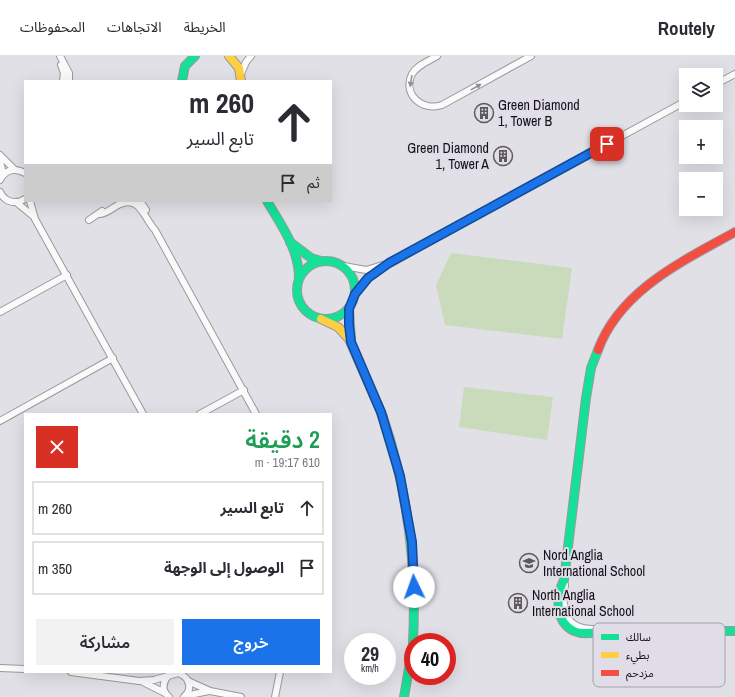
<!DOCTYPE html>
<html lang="ar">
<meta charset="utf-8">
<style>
:root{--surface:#fff;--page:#f2f2f3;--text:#2b2b33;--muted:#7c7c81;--line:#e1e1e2;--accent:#1a73e8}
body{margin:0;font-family:"Archivo Narrow","Noto Sans Arabic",sans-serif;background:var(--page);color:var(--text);direction:rtl;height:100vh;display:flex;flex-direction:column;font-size:15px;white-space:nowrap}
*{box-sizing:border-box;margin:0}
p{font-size:13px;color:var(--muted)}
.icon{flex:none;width:22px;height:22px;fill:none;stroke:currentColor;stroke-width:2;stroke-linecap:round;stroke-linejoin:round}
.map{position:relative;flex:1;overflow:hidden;direction:ltr}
.drawer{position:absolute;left:24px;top:357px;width:308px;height:260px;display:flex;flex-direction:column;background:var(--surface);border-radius:0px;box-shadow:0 4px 16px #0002;direction:rtl}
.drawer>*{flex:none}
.top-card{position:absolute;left:24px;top:24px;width:308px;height:122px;border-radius:0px;box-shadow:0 4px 16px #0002;direction:rtl;background:#fff;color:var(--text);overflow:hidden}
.fabs{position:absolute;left:679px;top:12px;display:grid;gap:8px}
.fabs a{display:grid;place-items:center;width:44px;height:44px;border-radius:0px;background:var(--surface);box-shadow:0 4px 16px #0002;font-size:20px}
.speed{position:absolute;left:344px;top:577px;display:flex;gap:8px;font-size:20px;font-weight:700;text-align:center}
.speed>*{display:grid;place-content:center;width:52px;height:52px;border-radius:50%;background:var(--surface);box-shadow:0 4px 16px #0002;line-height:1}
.speed small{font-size:10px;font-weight:400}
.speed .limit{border:6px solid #d22;background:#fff;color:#111}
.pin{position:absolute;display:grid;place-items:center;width:34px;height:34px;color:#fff;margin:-17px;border-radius:8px;box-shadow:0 2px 6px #0006}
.me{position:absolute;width:44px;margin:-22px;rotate:357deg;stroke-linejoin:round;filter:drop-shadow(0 0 3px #0008)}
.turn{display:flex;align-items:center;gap:14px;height:84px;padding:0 12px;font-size:18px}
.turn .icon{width:52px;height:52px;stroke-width:2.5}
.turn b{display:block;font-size:28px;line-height:34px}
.then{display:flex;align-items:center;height:38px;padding:0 12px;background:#0003;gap:8px;font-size:15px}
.round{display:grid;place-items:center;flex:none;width:42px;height:42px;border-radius:0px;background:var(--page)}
.head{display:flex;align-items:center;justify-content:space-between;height:68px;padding:0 12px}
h1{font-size:24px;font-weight:600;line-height:30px;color:#1e9e55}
.cta{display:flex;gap:8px;margin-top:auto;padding:8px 12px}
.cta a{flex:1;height:46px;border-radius:0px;background:var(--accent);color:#fff;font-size:16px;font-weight:600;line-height:46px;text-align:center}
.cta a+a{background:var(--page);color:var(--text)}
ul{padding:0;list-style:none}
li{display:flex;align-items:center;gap:12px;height:54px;margin:0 8px 6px;padding:0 4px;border:2px solid var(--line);border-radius:0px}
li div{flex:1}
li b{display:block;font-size:15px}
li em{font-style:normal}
header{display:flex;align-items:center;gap:24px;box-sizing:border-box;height:56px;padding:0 20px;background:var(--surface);border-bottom:1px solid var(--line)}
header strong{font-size:19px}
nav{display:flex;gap:22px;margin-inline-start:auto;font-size:14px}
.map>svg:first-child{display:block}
</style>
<header>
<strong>Routely</strong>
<nav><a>الخريطة</a><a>الاتجاهات</a><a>المحفوظات</a></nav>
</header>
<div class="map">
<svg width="735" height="641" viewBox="0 0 735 641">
<rect width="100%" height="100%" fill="#e1e0e6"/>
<g fill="#c9dbbb">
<polygon points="451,197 572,212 562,283 445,269 436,229"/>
<polygon points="464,331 553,341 547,384 459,371"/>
</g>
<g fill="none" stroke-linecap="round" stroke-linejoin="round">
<g stroke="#9a999d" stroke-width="8">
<g id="street">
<polyline points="60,0 69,17 69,25"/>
<path d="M437 0C429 5 417 9 412 18 402 38 422 56 442 49L531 0"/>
<polyline points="61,9 64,17 63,25"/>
<polyline points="241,18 246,6 251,0"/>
<polyline points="716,28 735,18"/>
<polyline points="0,99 14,113"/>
<polyline points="0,104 3,119"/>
<path d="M0 124C5 114 15 111 25 117"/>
<path d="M0 136C5 146 15 149 25 143"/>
<polyline points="30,145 35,163 143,358"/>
<polyline points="140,145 146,154"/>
<polyline points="16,146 33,160"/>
<path d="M100 158C108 157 113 151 120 148 140 139 145 164 155 174L256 358"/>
<polyline points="89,164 102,155"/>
<polyline points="344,210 366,214 389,207 686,45"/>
<polyline points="355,238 368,222 381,212"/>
<polyline points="0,256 67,219"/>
<polyline points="200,358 244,334"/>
<polyline points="0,365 113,302"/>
<path d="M565 529C561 553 565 574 595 573"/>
<polyline points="0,612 25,613"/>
<path d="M71 616 139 625 154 624 178 617C190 621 193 633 184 641"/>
<path d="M168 620C162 627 162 635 169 641"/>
<polyline points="188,625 210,635 241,641"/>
<polyline points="143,626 165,637"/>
<polyline points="185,640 209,635"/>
<polyline points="275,641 280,616"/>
</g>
</g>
<g stroke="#9a999d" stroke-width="10">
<g id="fast">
<polyline points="182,25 185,10 195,0"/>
<path d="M267 145C281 169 299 193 299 222"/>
<polyline points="290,186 311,202 321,205"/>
<circle cx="326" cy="234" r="29"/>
<polyline points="349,253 351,285"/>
<path d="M598 294 591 312 586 342 564 524C556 540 555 566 574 575 585 580 599 575 610 575 652 574 693 575 735 575"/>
<path d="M383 361C408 435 417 508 413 586"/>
<polyline points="404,641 413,589"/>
</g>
</g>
<g stroke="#9a999d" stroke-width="10">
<g id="slow">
<polyline points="229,0 239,12 241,25"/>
<polyline points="321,263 338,271 349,283 383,361"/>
</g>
</g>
<g stroke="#9a999d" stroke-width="10">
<path id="jam" d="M598 294C620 234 683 205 735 176"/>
</g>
<use href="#street" stroke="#fafafb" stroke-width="6"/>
<use href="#fast" stroke="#16e098" stroke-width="8"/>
<use href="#slow" stroke="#ffcf43" stroke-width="8"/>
<use href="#jam" stroke="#f24e42" stroke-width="8"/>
</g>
<defs><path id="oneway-solid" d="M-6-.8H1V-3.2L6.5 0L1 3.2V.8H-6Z"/></defs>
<g fill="#929294">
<use href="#oneway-solid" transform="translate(411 25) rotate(99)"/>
<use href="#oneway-solid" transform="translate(476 31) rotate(-29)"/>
</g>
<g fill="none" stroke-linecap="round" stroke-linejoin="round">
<g stroke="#114b97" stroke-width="10">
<polyline id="route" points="414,531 412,486 400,420 381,356 351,286 349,269 349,253 355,238 368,222 389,207 607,88"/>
</g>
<use href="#route" stroke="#1a73e8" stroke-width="7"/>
</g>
<defs>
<g id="building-ring" transform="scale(1)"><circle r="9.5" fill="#e0dde9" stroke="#5c5a5f" stroke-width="1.5"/><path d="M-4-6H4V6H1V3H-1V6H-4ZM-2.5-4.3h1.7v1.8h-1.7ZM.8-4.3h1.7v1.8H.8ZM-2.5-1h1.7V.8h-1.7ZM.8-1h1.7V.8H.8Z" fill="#5c5a5f"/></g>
<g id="school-ring" transform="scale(1)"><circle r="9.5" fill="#e0dde9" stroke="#5c5a5f" stroke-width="1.5"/><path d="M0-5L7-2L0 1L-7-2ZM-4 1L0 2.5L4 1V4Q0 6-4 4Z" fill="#5c5a5f"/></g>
</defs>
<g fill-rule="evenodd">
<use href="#building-ring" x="484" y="57"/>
<use href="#building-ring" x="503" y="100"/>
<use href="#school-ring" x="529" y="507"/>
<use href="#building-ring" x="518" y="547"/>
</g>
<g text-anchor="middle" stroke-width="4" stroke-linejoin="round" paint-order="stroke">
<g font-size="14" fill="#141217" stroke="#e0dde9" text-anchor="start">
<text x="498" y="54">Green Diamond<tspan x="498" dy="16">1, Tower B</tspan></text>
<text x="489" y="97" text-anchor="end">Green Diamond<tspan x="489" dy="16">1, Tower A</tspan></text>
<text x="543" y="504">Nord Anglia<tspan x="543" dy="16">International School</tspan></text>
<text x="532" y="544">North Anglia<tspan x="532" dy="16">International School</tspan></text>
</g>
</g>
<rect x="593" y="567" width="132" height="64" rx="6" fill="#e0dde9" stroke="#a3a0aa" stroke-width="1"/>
<rect x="601" y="578" width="18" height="6" fill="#16e098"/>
<rect x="601" y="596" width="18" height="6" fill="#ffcf43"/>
<rect x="601" y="614" width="18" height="6" fill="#f24e42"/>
<g font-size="11" fill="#141217">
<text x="626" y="585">سالك</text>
<text x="626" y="603">بطيء</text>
<text x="626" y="621">مزدحم</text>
</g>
</svg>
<div class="fabs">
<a><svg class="icon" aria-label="layers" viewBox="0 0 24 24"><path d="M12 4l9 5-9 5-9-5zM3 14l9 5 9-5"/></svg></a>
<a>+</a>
<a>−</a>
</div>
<div class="speed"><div>29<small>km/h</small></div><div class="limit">40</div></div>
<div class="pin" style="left:607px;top:88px;background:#d93025"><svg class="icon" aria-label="arrive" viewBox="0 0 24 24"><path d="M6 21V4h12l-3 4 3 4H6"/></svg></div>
<svg class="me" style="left:414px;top:531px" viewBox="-20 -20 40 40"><circle r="19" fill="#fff"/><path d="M0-13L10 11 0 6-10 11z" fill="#1a73e8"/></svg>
<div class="top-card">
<div class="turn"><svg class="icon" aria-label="ahead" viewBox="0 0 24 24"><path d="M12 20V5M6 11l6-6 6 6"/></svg><div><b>260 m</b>تابع السير</div></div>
<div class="then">ثم<svg class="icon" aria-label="arrive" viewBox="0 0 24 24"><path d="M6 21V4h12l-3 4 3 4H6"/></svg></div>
</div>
<section class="drawer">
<div class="head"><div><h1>2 دقيقة</h1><p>610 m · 19:17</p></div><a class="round" style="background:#d93025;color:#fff"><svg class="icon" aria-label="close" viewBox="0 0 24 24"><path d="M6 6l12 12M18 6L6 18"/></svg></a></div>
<ul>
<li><svg class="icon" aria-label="ahead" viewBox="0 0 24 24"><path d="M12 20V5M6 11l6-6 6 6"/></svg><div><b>تابع السير</b></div><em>260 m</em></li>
<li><svg class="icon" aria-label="arrive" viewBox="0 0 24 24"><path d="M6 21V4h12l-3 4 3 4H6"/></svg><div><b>الوصول إلى الوجهة</b></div><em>350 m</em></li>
</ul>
<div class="cta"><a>خروج</a><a>مشاركة</a></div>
</section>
</div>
